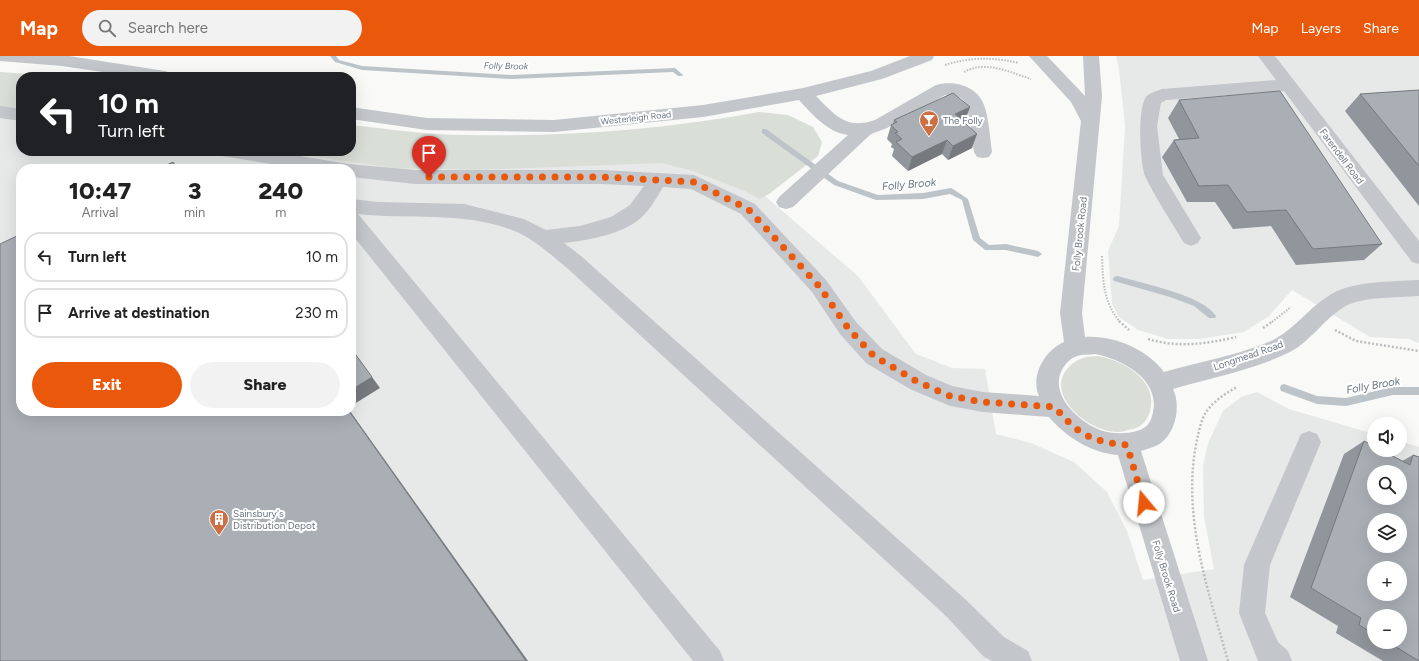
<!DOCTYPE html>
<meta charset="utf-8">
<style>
:root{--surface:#fff;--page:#f2f2f2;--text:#222;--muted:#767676;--line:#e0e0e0;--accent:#ea580c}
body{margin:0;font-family:Figtree,sans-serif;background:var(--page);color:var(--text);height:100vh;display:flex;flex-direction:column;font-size:15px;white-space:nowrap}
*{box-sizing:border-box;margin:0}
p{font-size:13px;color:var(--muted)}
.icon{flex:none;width:22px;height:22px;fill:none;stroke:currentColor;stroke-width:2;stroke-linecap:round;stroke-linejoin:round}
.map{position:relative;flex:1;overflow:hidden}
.drawer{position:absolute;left:16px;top:108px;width:340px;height:252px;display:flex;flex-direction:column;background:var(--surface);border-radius:16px;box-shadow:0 4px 16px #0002}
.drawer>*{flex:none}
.top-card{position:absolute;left:16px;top:16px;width:340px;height:84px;border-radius:16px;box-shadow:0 4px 16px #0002;background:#202124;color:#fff;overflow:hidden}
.controls{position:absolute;left:1367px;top:361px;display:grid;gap:8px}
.controls a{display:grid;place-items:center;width:40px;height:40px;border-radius:50%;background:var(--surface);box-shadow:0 4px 16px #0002;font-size:20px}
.pin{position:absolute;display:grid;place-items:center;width:34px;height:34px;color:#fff;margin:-41px -17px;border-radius:50% 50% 50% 0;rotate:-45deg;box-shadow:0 0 4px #0007}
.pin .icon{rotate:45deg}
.me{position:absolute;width:44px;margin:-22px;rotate:343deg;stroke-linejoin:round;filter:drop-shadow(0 0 3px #0008)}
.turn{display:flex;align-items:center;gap:14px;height:84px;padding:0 16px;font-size:18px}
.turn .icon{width:52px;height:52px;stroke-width:2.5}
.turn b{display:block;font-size:28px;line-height:34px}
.eta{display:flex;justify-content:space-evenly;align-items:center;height:68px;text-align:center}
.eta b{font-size:24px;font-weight:800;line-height:28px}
.action{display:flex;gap:8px;margin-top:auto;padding:8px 16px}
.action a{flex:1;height:46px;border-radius:24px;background:var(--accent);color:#fff;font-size:16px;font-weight:800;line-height:46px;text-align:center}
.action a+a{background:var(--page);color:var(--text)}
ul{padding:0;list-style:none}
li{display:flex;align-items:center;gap:12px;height:50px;margin:0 8px 6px;padding:0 8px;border:2px solid var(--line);border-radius:16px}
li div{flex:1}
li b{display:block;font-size:15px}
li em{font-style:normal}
header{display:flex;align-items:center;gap:24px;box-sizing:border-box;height:56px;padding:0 20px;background:var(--accent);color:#fff}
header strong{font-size:19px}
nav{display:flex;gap:22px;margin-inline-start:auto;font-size:14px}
.search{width:280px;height:36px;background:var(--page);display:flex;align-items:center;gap:10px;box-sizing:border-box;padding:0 14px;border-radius:22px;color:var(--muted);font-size:15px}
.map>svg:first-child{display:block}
</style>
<header>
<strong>Map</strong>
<div class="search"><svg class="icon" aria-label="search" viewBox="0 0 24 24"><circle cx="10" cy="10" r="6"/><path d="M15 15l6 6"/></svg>Search here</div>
<nav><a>Map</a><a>Layers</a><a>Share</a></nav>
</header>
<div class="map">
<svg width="1419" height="605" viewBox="0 0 1419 605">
<rect width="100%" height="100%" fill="#f9f9f8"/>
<g fill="#e7e8e8" fill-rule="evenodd">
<polygon points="1116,0 1419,0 1419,287 1409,283 1370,281 1292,234 1269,260 1244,276 1200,283 1168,283 1138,274 1119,261 1112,248 1108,195 1119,170 1125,70 1119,13"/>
<path d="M0 29 21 32V95H351L646 80 738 117 858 220 916 298 952 312 985 313 996 378 1031 387 1074 406 1107 436 1127 475 1143 524 1214 513 1204 461 1203 409 1209 385 1223 355 1241 341 1257 336 1289 353 1374 378V394H1400V385L1419 391V605H0ZM21 113H351V355H21ZM1374 416H1400V442H1374ZM1374 464H1400V490H1374ZM1374 512H1400V538H1374ZM1374 560H1400V586H1374Z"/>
</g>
<g fill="#d9ded7">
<polygon points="0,16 73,21 21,21 21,56 0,54"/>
<path d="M759 56 788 59 813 71 822 86 818 100 769 138 760 143 745 135 693 115 662 107 477 114 394 112 274 95H351V69C389 73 428 79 466 79 565 81 662 74 759 56Z"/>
<path d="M1098 300C1123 304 1159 325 1150 355 1148 361 1145 367 1140 370 1136 373 1130 373 1125 375 1096 383 1042 340 1068 312 1072 307 1077 304 1083 302 1087 300 1093 301 1098 300Z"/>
</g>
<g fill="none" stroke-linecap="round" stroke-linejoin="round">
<g fill="#bcc4c9" fill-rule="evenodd">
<polygon points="330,0 336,0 339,4 362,10 512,19 675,12 683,19 682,20 678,20 673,16 512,23 362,14 335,6"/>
<polygon points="762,73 766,73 838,125 878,139 923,137 951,132 953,133 968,143 980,182 989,189 1006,188 1038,195 1042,198 1038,201 1006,194 985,194 973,184 962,144 950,138 923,143 876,144 834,129 762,77"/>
<path d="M1117 220C1141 227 1203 239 1216 260L1215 262H1209L1194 250 1170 241 1114 225 1113 223 1114 221Z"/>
<polygon points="1284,328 1317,340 1346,342 1393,331 1419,331 1419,339 1393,339 1346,350 1317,348 1281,335 1280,332 1281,329"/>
</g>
<g stroke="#bbbec0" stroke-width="2" stroke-dasharray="1.5 1.5" stroke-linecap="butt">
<path d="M945 9C970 1 993 1 1019 7"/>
<path d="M964 16C986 4 1009 16 1031 23"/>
<path d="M1102 200C1103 226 1103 245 1120 266"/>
<polyline points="1272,266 1291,251"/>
</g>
<g stroke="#bbbec0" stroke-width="2.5" stroke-dasharray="2 2" stroke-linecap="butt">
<polyline points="1119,265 1129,274"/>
<polyline points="1263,272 1273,265"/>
<polyline points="1335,274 1356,285 1419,295"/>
<path d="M1148 283C1178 292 1206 288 1236 281"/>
<path d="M1228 605C1208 534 1181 458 1197 384 1199 375 1201 364 1206 356 1214 345 1226 337 1237 331"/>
</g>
<g fill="#c3c6ca" fill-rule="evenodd">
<polygon points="0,0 69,0 165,15 171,17 174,21 136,21 62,10 0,5"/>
<path d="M910 0H934L932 4 882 23 816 40C835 59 846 74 875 64L936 29C954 24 977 30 984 49 989 62 990 82 992 96L989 101 983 102 977 101 974 96C972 84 970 53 963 44 958 39 951 39 945 39L887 72 871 78 793 151 786 153 779 151 776 146 779 141 848 79C827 76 813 59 799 44L703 61 554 76 427 74 351 63V51L427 62 554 64 703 49 803 32 871 15Z"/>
<path d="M1029 0H1047L1085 40 1083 0H1099L1102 40 1082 257 1085 281C1113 279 1147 293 1164 316 1198 306 1244 298 1275 283 1295 272 1308 253 1327 241 1350 224 1391 226 1419 224V240C1397 242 1362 240 1344 251 1324 263 1311 285 1290 296 1254 314 1211 322 1173 333 1181 349 1176 376 1161 387 1155 391 1147 393 1141 395L1208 605H1180L1118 399C1091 397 1066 381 1049 361L983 356 950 350 910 333 866 307 840 278 812 236 741 158 691 133 663 131C657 141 651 152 643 160 624 178 590 184 564 187L581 200 965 543 1004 581 1028 595 1032 605H992L984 601 947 561 567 212C550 198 533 182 512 174 463 155 409 164 358 158L720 595 724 605H693L351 177V143L378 146 464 148 524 163 546 174 580 170 611 161 630 149 644 130 602 128H415L351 121V113H301L228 101 222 100 219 95H270L349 108 415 114H602L694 119 755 148 826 224 856 266 882 293 926 319 952 330 983 336 1039 340C1030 320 1045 294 1064 286L1060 257 1081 65 1071 46ZM1095 298C1122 303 1160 323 1153 356 1151 367 1147 372 1137 375 1126 378 1114 378 1103 375 1080 368 1047 338 1063 312 1066 307 1071 302 1077 300 1082 298 1089 299 1095 298Z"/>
<path d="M1258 0H1275L1419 185V208L1412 206 1284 35 1166 44 1161 47 1157 70 1163 119 1201 182 1198 187 1191 190 1184 187C1171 165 1156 143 1145 120 1140 107 1137 53 1146 41 1149 37 1157 35 1162 33L1276 24Z"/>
<polygon points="0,50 21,53 21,65 0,62"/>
<polygon points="1309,375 1317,378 1321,386 1270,509 1265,557 1278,586 1288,595 1292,605 1258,605 1239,557 1244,509 1301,378"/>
</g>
</g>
<g fill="#91969c" fill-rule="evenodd">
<polygon points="1419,34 1419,150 1345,55 1360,38"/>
<polygon points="1179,44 1382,188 1364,204 1296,209 1271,170 1233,173 1215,146 1187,146 1162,101 1174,84 1179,83 1168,62"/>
<polygon points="894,64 965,65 964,66 972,92 948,104 942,98 908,115 892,100 894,93 891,91 892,88 887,83 891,69 893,68"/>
<path d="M1364 385 1402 405 1413 399 1419 401V605H1383L1336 577 1338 570 1290 541 1344 398ZM1374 560 1400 586H1374Z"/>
</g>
<g fill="#767a7f">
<polygon points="970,51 965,65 950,72 955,58"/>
<polygon points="977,78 972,92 948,104 953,90"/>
<polygon points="947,84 942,98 908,115 912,101"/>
<polygon points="372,321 380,332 351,350 351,334"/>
<polygon points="349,355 350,355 528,605 526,605"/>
</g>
<g fill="#a9afb5" stroke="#767a7f" fill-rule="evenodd">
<polygon points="1419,34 1419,110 1360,38"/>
<polygon points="1280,35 1382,188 1313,193 1286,154 1247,156 1228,129 1199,130 1174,85 1174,84 1199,82 1179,44"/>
<polygon points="953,37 970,51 955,58 977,78 953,90 947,84 912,101 896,86 902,83 895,77 898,76 891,69 897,66 894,64"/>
<polygon points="173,106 178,113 159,113"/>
<polygon points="21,178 21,355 349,355 526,605 0,605 0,188"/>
<polygon points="353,295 372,321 351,334 351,297"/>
<path d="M1364 385 1374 390V394H1381L1410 409 1413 399 1419 401V605L1388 586H1400V560H1374V578L1359 569 1361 562 1311 532ZM1374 416H1400V442H1374ZM1374 464H1400V490H1374ZM1374 512H1400V538H1374Z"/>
</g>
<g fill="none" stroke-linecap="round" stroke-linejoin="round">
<path stroke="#ea580c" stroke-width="7" stroke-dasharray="0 12.6" d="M429 121H602L694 126 748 153 819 230 848 272 874 300 918 326 950 340 983 346 1055 351C1077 378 1092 386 1127 389L1144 447"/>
</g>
<defs>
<g id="bar-pin" transform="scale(1)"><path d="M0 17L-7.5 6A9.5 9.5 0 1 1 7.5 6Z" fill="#cd6f44" stroke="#fff"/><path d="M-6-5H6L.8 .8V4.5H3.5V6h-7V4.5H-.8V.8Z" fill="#fff"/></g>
<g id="building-pin" transform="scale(1)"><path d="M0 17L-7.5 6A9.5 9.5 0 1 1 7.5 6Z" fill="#cd6f44" stroke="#fff"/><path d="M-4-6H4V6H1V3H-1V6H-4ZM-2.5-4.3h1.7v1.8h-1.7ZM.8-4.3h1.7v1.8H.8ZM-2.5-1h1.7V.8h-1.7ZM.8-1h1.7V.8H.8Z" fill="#fff"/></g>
</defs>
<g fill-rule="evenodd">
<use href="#bar-pin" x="929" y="64"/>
<use href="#building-pin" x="219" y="463"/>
</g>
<g text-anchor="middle" stroke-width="4" stroke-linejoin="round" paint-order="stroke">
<g font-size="9" font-style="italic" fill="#68777f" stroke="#fff">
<text transform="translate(506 10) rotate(1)" y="3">Folly Brook</text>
</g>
<g font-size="9" fill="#6c7884" stroke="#fff">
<text transform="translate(636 62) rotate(-6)" y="3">Westerleigh Road</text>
</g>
<g font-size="10" fill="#6c7884" stroke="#fff" text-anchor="start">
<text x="943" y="68">The Folly</text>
<text x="233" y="461">Sainsbury's<tspan x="233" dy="12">Distribution Depot</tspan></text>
</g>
<g font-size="10" fill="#6c7884" stroke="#fff">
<text transform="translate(1342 100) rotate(53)" y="4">Farendell Road</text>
<text transform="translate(1079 178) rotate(-84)" y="4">Folly Brook Road</text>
<text transform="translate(1248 299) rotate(-19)" y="4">Longmead Road</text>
<text transform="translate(1167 520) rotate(73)" y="4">Folly Brook Road</text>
</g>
<g font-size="11" font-style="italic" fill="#68777f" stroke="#fff">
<text transform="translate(909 128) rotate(-5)" y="4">Folly Brook</text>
<text transform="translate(1373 329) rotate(-10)" y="4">Folly Brook</text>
</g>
</g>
</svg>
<div class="controls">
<a><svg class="icon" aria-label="sound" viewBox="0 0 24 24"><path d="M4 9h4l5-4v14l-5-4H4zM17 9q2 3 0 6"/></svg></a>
<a><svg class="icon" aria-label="search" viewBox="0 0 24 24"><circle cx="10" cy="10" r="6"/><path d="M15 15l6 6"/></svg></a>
<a><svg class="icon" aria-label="layers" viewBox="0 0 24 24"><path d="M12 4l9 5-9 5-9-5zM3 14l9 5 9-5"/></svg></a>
<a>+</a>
<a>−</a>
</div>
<div class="pin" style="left:429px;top:121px;background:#d93025"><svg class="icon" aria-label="arrive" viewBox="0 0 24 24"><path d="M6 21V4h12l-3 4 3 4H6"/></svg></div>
<svg class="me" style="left:1144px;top:447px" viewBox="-20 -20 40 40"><circle r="19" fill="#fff"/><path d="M0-13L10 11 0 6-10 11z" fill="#ea580c"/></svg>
<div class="top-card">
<div class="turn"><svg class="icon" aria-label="left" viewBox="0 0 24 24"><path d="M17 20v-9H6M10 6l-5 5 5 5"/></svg><div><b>10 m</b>Turn left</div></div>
</div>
<section class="drawer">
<div class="eta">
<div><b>10:47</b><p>Arrival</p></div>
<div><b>3</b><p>min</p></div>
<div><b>240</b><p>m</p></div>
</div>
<ul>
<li><svg class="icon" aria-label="left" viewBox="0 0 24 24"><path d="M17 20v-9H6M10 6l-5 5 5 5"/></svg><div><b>Turn left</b></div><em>10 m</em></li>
<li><svg class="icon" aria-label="arrive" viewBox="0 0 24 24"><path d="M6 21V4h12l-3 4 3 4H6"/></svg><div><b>Arrive at destination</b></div><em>230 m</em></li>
</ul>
<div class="action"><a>Exit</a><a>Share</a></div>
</section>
</div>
